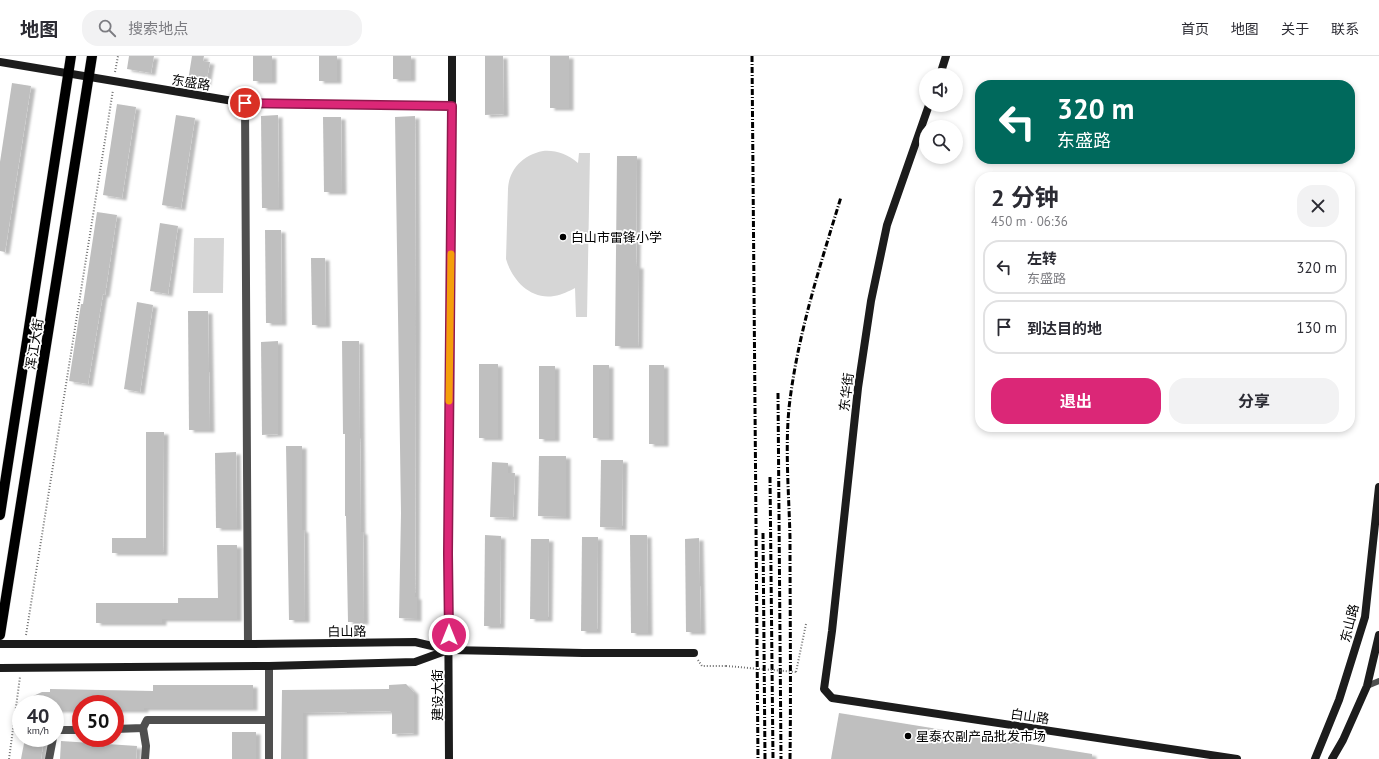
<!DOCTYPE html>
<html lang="zh">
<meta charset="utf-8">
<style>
:root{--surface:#fff;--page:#f2f2f3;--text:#2b2b33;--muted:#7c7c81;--line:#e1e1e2;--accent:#db2777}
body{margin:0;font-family:"PT Sans","Noto Sans SC",sans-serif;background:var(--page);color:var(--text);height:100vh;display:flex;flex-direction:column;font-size:15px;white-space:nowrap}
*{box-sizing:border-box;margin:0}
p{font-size:13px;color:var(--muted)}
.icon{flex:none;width:22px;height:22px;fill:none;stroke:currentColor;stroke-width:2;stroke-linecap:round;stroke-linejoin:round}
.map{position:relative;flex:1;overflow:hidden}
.drawer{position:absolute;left:975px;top:116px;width:380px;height:260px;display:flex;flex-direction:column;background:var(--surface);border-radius:16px;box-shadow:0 2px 6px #0003}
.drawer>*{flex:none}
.guide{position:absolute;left:975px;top:24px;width:380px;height:84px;border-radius:16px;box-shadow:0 2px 6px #0003;background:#00695c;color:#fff;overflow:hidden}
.controls{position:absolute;left:919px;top:12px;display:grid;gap:8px}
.controls a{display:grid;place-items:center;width:44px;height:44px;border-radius:50%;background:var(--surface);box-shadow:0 2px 6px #0003;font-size:20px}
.speed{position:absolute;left:12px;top:639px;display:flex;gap:8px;font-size:20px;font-weight:700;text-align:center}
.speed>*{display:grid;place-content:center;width:52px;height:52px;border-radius:50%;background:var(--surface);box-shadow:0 2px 6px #0003;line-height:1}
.speed small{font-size:10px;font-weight:400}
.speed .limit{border:6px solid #d22;background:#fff;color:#111}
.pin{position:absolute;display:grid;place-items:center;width:34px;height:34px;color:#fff;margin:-17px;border:2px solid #fff;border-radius:50%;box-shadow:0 1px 4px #0007}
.me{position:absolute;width:44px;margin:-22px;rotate:0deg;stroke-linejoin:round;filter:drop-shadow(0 0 3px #0008)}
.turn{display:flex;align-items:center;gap:14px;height:84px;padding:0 16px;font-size:18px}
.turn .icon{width:52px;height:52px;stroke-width:2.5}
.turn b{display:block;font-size:28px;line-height:34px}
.round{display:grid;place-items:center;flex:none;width:42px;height:42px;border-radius:16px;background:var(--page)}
.summary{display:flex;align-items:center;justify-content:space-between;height:68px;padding:0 16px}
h1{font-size:24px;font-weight:700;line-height:30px}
.cta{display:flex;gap:8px;margin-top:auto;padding:8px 16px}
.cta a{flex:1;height:46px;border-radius:16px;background:var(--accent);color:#fff;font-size:16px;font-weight:700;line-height:46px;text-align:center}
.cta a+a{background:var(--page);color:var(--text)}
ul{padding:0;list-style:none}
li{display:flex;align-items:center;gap:12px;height:54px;margin:0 8px 6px;padding:0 8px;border:2px solid var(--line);border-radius:16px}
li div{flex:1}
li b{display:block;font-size:15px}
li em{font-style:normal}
header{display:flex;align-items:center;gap:24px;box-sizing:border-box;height:56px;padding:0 20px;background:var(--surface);border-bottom:1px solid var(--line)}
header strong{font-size:19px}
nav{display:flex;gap:22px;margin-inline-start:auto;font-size:14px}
.search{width:280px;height:36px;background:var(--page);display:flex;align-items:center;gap:10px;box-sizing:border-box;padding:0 14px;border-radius:16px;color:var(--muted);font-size:15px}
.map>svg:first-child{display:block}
</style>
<header>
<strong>地图</strong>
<div class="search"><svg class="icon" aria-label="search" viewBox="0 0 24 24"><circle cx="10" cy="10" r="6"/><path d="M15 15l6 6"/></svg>搜索地点</div>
<nav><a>首页</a><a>地图</a><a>关于</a><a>联系</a></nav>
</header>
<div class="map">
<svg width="1379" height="703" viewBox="0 0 1379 703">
<defs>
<filter id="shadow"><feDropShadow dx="4.5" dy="2.5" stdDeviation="1" flood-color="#0004"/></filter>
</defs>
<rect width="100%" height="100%" fill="#fff"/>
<g fill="#d6d6d6">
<path d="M543 95C556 94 567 98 578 107L579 97H590L587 261H576L575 232C569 235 562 239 554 240 530 244 512 224 506 203L508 133C509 113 523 99 543 95Z"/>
<polygon points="194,182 224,182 223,237 193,237"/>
</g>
<g fill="#bfbfbf" filter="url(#shadow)">
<polygon points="129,0 154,0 151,17 127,13"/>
<polygon points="192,0 204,0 203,5 210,6 206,28 188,25"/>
<rect x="253" y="0" width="19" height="25"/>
<rect x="319" y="0" width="18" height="25"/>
<rect x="393" y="0" width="18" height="23"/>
<polygon points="485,0 503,0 504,58 485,59"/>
<rect x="550" y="0" width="19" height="52"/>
<polygon points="12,27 31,30 5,196 0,195 0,106"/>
<polygon points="117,48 136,51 122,142 103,139"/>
<polygon points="176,59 195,62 181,152 162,149"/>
<polygon points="278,59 279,152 262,152 261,60"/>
<polygon points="415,60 416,266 415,541 417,541 417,563 399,562 401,457 395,61"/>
<polygon points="323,61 341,61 342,136 324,136"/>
<polygon points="617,100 637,100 636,210 639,210 638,290 615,290"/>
<polygon points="97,156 117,159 105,239 103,238 88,328 69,325 81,248 83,248"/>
<polygon points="160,167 178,170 168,238 150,235"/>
<polygon points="265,174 281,174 282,267 266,267"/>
<polygon points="311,202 325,202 326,269 312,269"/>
<polygon points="137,246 153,249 140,336 124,333"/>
<polygon points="188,255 208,255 210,374 189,374"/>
<polygon points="278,285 278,378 262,379 261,286"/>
<polygon points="342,285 359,285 361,476 363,476 364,566 348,566 346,460 345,460 345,378 343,378"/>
<rect x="479" y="308" width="19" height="74"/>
<rect x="593" y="309" width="16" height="73"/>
<rect x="649" y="309" width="15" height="79"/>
<rect x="539" y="310" width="16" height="73"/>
<polygon points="146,376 164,376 163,497 112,497 112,482 146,482"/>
<polygon points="286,390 302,390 302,474 304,474 305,564 289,564"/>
<polygon points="236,396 237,472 216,472 215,397"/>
<polygon points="539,400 566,400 566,461 538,460"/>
<polygon points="601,404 623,404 622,472 600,471"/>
<polygon points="492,406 508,407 508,417 515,417 513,462 490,461"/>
<polygon points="485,479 501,480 500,570 484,570"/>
<polygon points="630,479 647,479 648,577 631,577"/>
<polygon points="582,481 598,481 597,575 581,575"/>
<polygon points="699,482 701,576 686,576 685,483"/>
<polygon points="531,483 549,483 548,563 530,563"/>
<polygon points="217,489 237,489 237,563 162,563 162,567 96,567 96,547 178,547 178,542 218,542"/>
<polygon points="406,628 414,636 414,677 392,678 392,655 303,657 303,703 281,703 282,634 389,633 389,629"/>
<polygon points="153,629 253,629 253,652 144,652 144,654 115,654 115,648 81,648 81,654 55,654 55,648 32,648 33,640 42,636 50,636 50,633 153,635"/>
<polygon points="839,657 1092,698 1092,703 831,703"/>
<rect x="232" y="676" width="24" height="27"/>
<polygon points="25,682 44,682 41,703 21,703"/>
<polygon points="61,685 137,690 136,703 60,703"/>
</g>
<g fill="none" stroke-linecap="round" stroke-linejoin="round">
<g stroke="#dbdbdb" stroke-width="11">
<g id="primary">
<polyline points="0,459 71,0"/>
<polyline points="0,579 92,0"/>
</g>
</g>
<g stroke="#717171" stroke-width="2" stroke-dasharray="1 2" stroke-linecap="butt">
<polyline points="115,16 118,0"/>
<polyline points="26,579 113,34"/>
<polyline points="698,604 702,610 726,610"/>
<polyline points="796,616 806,568"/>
<polyline points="9,703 20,621"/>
</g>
<polyline stroke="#4f4f4f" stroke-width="6" points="1367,630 1379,625"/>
<g stroke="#4f4f4f" stroke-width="8">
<polyline points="245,47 248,588"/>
<polyline points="143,672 146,690 145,703"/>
<polyline points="115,673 143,672 147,664 269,664"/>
<polyline points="55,674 81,674"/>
<polyline points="49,703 53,682"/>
<polyline points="269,703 269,610"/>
</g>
<g stroke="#1c1c1c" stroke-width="8">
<polyline points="0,6 245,47 452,50"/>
<polyline points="940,19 946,0"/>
<polyline points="929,49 887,169 871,245 858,332 832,575 824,633 832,642 1237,703"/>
<polyline points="0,588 248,588 415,586 449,594 583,597 694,597"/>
<polyline points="0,612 269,610 415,606 448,594"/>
<polyline points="449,703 448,514 452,50 452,0"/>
<polyline points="1315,703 1339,644 1365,561 1379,431"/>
<polyline points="1332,703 1343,684 1367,630 1379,579"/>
</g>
<use href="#primary" stroke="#000" stroke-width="10"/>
<g stroke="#000" stroke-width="3" stroke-dasharray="6 2 1 2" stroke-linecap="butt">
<polyline points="752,0 758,703"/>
<polyline points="778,337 781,703"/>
<polyline points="770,421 773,703"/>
<polyline points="763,477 765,703"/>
<path d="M790 703C791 629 790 556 790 482 789 439 785 395 789 352 797 280 820 210 841 141"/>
</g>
<polyline stroke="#717171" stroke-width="2" stroke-dasharray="1 2" stroke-linecap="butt" points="726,610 796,616"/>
</g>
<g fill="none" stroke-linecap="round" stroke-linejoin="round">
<g stroke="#8e194d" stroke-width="10">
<polyline id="route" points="245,47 452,50 448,498 449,579"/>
</g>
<use href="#route" stroke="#db2777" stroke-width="7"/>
<polyline stroke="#f59e0b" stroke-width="7" points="449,345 451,198"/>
</g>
<g fill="#000" stroke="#fff" stroke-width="1.5">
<circle cx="563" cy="181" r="4"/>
<circle cx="908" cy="680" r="4"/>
</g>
<g text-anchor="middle" stroke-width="3.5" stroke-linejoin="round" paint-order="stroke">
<g font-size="13" fill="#000" stroke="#fff">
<text transform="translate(191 26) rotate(9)" y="5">东盛路</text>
<text transform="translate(34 288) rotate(-81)" y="5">浑江大街</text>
<text transform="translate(846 336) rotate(-83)" y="5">东华街</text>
<text transform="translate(1349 567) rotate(-76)" y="5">东山路</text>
<text transform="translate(347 575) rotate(-1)" y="5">白山路</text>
<text transform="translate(437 639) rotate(-90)" y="5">建设大街</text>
<text transform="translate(1030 660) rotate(8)" y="5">白山路</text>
</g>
<g font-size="13" fill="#000" stroke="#fff" text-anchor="start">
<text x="571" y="186">白山市雷锋小学</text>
<text x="916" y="685">星泰农副产品批发市场</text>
</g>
</g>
</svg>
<div class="controls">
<a><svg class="icon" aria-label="sound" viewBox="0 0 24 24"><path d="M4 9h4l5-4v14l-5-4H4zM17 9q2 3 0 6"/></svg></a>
<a><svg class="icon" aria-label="search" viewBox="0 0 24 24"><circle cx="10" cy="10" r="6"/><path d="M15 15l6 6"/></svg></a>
</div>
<div class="speed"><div>40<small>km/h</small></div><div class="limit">50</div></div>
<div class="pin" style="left:245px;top:47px;background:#d93025"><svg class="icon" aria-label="arrive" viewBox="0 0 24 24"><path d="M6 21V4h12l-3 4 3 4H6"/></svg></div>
<svg class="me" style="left:449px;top:579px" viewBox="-20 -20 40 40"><circle r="17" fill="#db2777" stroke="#fff" stroke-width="3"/><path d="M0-11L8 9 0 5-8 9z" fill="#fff"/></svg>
<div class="guide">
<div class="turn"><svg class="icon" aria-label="left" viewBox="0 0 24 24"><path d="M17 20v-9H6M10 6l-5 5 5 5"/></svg><div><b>320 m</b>东盛路</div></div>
</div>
<section class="drawer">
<div class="summary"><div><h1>2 分钟</h1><p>450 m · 06:36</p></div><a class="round"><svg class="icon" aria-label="close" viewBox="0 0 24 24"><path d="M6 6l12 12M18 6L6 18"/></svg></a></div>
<ul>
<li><svg class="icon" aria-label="left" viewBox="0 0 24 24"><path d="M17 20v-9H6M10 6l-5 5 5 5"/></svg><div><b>左转</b><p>东盛路</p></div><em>320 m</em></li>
<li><svg class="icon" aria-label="arrive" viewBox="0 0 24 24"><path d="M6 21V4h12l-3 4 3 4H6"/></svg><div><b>到达目的地</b></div><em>130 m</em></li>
</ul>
<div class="cta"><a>退出</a><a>分享</a></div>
</section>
</div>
